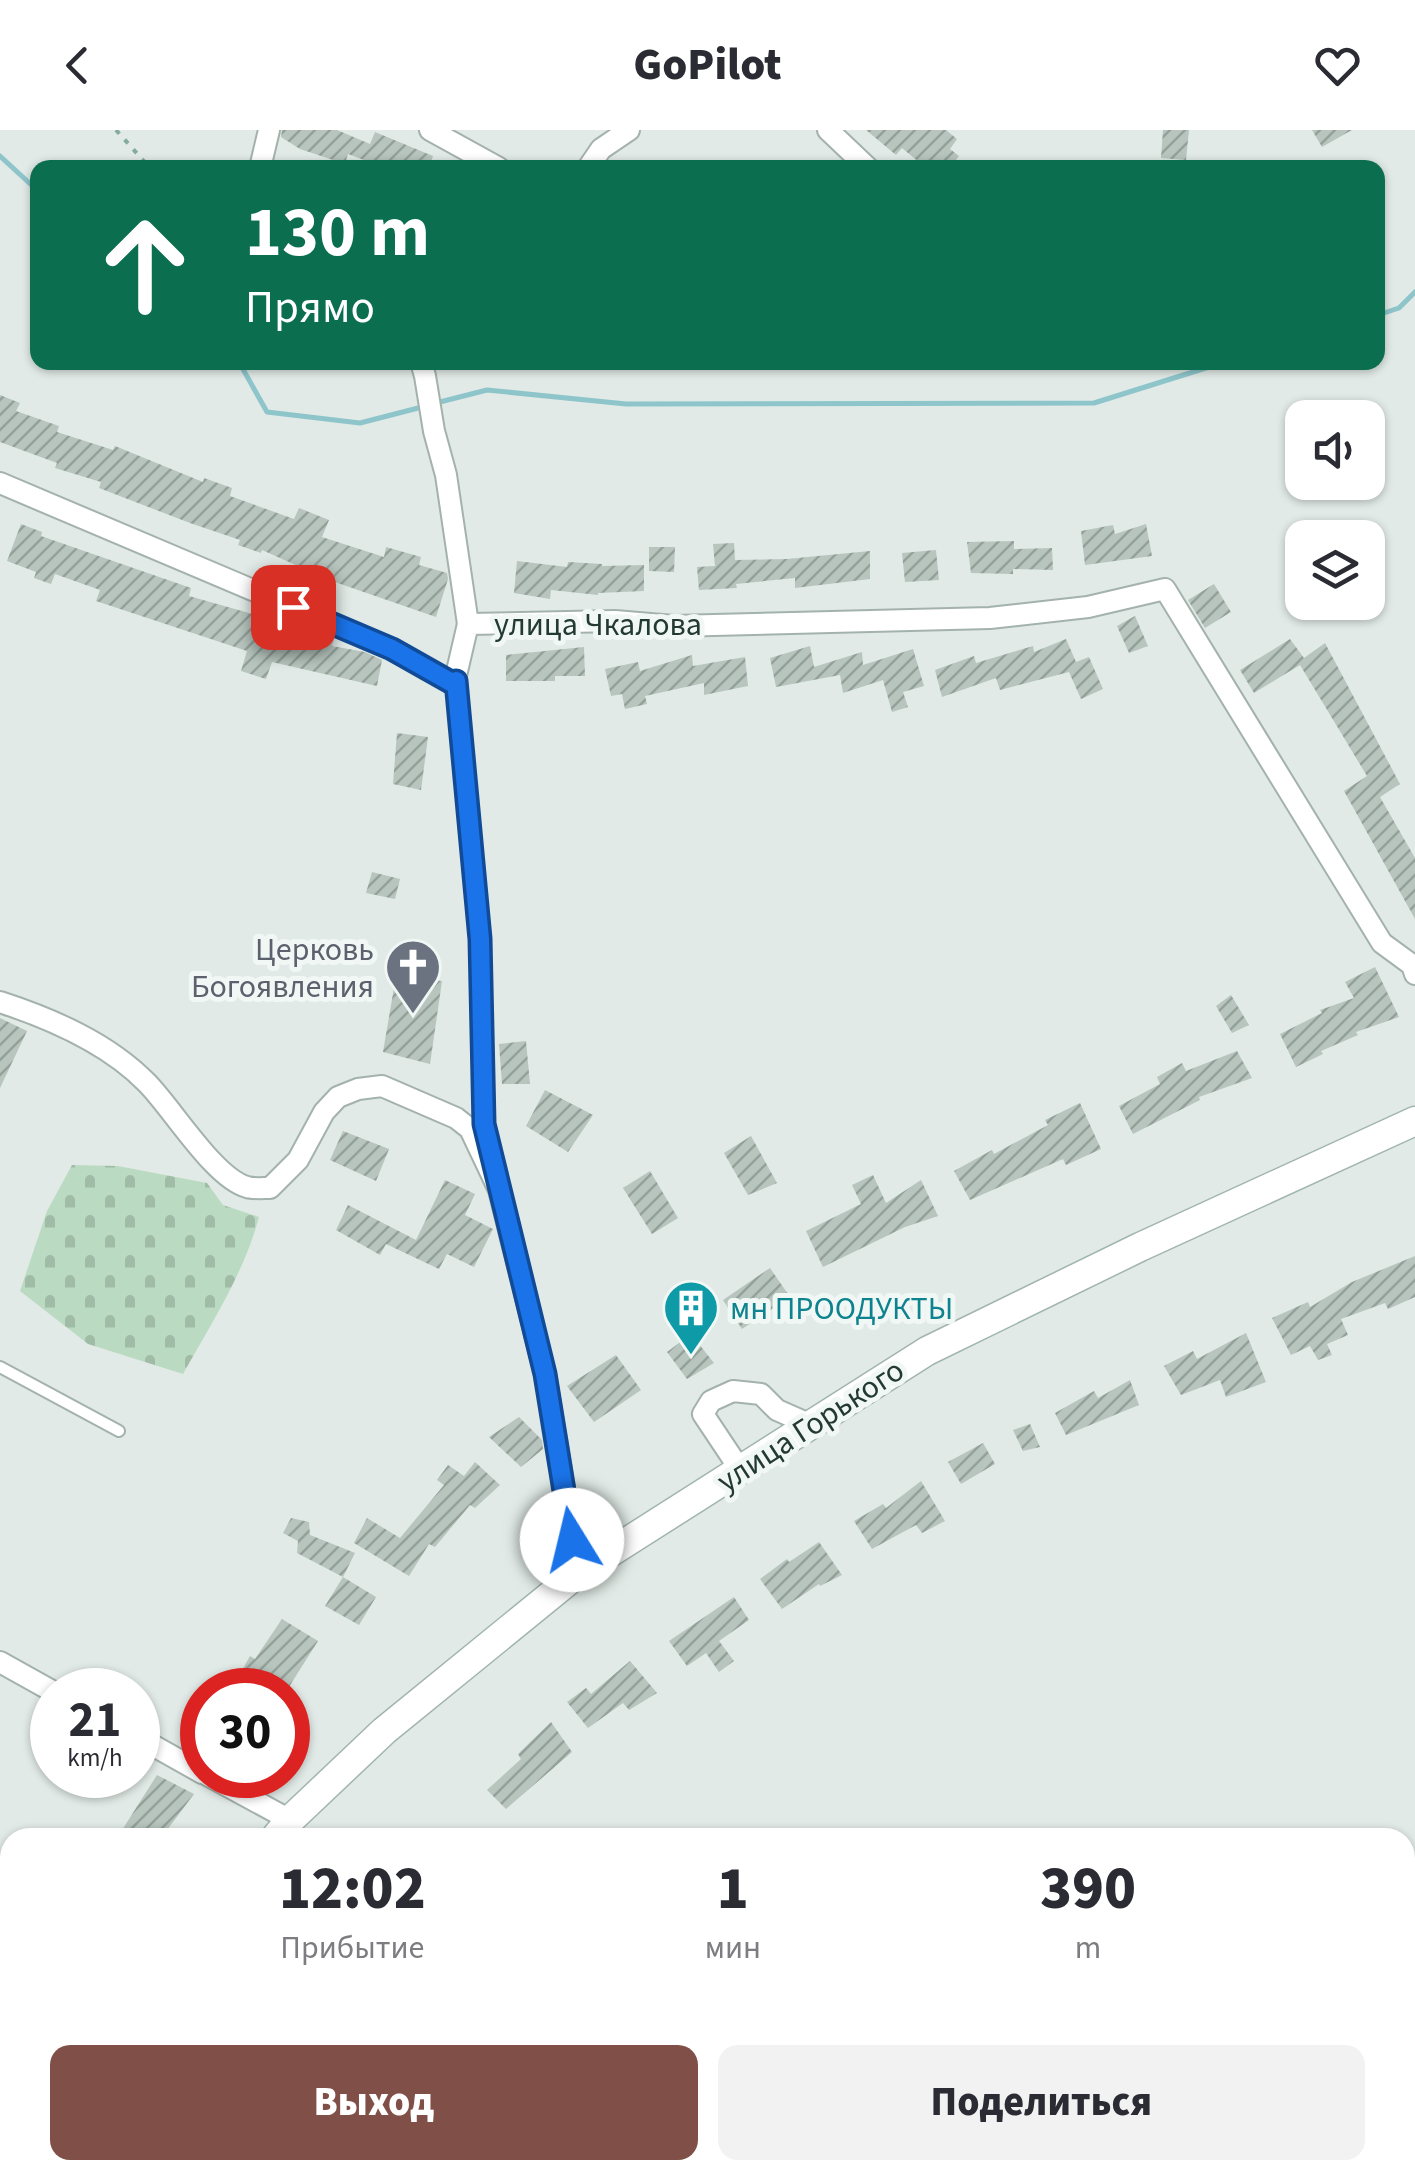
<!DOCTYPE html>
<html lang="ru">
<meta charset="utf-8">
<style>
:root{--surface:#fff;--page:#f2f2f3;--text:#2b2b33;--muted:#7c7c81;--accent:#805048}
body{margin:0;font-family:"Source Sans 3",sans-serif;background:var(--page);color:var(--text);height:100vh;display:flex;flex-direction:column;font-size:38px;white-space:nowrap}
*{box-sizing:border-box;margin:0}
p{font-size:32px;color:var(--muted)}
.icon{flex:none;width:55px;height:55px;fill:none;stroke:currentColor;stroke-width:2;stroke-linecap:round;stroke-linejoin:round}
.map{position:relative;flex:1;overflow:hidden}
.side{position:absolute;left:0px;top:1698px;width:1415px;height:352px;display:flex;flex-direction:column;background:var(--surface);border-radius:30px 30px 0 0;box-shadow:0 2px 8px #0004}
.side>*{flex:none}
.hud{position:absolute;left:30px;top:30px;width:1355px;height:210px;border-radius:20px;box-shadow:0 2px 8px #0004;background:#0b6e4f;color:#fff;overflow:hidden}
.controls{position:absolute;left:1285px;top:270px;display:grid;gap:20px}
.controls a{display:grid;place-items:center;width:100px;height:100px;border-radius:20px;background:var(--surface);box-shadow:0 2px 8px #0004;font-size:50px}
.speed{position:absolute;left:30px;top:1538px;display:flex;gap:20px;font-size:50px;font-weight:700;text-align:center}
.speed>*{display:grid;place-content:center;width:130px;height:130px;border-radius:50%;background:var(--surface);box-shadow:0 2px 8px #0004;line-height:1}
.speed small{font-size:25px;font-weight:400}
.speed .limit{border:15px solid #d22;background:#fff;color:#111}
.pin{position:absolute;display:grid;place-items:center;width:85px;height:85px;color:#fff;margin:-42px;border-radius:20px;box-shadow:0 5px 15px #0006}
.me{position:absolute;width:110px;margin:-55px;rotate:351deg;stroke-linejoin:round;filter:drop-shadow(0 0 8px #0008)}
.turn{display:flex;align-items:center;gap:35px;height:210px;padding:0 50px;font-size:45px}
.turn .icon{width:130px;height:130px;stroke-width:2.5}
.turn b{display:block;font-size:70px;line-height:85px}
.eta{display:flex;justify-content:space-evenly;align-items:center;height:170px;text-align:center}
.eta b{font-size:60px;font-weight:800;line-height:70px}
.primary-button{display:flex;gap:20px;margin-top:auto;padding:20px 50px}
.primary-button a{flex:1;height:115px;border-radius:20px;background:var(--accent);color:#fff;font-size:40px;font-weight:800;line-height:115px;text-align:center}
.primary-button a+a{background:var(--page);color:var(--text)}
header{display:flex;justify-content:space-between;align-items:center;height:130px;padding:0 50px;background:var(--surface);font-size:45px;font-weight:800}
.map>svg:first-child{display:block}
</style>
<header><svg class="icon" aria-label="back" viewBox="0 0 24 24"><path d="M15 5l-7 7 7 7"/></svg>GoPilot<svg class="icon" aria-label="heart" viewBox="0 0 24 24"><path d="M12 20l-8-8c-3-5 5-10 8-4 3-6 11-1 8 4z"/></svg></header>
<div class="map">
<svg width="1415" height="2048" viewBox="0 0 1415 2048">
<defs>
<pattern id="cemetery-stones" width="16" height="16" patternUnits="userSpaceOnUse" patternTransform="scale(2.5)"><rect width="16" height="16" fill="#bbdac2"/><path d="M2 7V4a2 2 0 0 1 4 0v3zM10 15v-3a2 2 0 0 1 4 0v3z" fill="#a0bca7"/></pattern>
<pattern id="building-hatch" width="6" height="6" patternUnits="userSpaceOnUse" patternTransform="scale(2.5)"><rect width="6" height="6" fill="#b7c5be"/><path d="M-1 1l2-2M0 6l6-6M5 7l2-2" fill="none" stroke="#94a19b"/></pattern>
</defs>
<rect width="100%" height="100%" fill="#e1eae6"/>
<path fill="url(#cemetery-stones)" d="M72 1035 118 1036 207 1053 223 1075 259 1087C244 1143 211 1194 183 1244L88 1214 20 1161 47 1081Z"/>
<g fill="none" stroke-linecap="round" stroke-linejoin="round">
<g stroke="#8dc5cb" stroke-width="5">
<polyline points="0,26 38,61"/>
<polyline points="1378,185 1399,178 1415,162"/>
<polyline points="239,232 267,282 360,293 426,276"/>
<polyline points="436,273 487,260 626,274 1094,273 1225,232"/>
</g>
</g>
<g fill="url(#building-hatch)">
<polygon points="282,0 337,0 370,14 375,2 433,26 429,38 385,38 348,24 345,34 300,19 281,7"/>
<polygon points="866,0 946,0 957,9 950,19 959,26 950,38 926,38 902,18 896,25"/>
<polygon points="1163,0 1189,0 1186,30 1161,28"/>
<polygon points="1312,0 1352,0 1322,17"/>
<polygon points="0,265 20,273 16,281 59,296 57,302 113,320 115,316 203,352 204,348 232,358 230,366 294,389 299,378 329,390 322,407 384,427 386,417 421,427 419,435 447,443 448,449 436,487 329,450 262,420 261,423 238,415 240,410 190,393 99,358 101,352 55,338 57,333 0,312"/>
<polygon points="21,394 42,402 41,406 191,458 189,466 319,503 334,509 332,516 365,522 382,530 377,556 272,532 266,549 241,541 247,521 96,471 100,460 55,444 51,454 34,448 36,442 7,431"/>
<polygon points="1146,394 1152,426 1085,435 1081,401 1113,395 1115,404"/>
<polygon points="1014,411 1014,419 1052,418 1053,440 1013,439 1013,444 971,443 967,412"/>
<polygon points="734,413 735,430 787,429 870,421 870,449 795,458 795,448 736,454 737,458 699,460 697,437 715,436 713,414"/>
<polygon points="649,417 675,417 674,442 649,441"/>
<polygon points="936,420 939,450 905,452 902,423"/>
<polygon points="517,431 567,437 568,432 602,434 602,436 644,435 644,461 598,463 598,465 551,460 550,469 514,463"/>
<polygon points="1214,454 1231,482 1205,498 1188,470"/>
<polygon points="1135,486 1148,516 1129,523 1117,496"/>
<polygon points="1066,509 1076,532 1089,527 1103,559 1081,569 1069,542 1000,560 996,548 942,567 935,540 974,526 976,533 1033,516 1034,522"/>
<polygon points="1290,509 1304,528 1325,513 1400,654 1380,667 1415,728 1415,789 1344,661 1367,646 1300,535 1254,563 1240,540"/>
<polygon points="810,516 814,537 862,522 863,535 913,519 924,556 903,562 908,577 892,582 883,550 843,563 840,545 776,557 770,528"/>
<polygon points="584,517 585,546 555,546 555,551 506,551 506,525"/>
<polygon points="692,525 693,536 745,527 748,556 704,565 704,553 645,566 647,574 625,579 622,564 611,566 605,539 638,532 640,541"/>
<polygon points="397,603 428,607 421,660 393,654"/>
<polygon points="372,742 400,749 395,769 366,763"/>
<polygon points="1375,837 1399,887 1356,902 1358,905 1321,921 1323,924 1296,937 1280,904 1322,883 1320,880 1354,868 1345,852"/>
<polygon points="396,846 442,851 430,934 383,922"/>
<polygon points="1231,865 1249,895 1232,903 1216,876"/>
<polygon points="0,888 27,901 0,958"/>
<polygon points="526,911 530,954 502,954 499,914"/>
<polygon points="1237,921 1252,948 1199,967 1200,970 1133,1004 1119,976 1160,954 1157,947 1182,933 1186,941"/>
<polygon points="545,960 593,985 568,1022 526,996"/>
<polygon points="1080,973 1101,1019 1066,1035 1063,1029 970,1070 954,1041 992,1020 994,1024 1048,995 1045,990"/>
<polygon points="343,1001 389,1019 376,1051 330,1030"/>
<polygon points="751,1006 777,1053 748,1065 724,1023"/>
<polygon points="650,1041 678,1088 652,1104 623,1058"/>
<polygon points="873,1045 886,1073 921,1050 938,1086 905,1097 823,1137 806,1101 861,1074 852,1055"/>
<polygon points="445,1050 475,1064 465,1085 493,1099 474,1137 447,1124 439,1139 386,1114 380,1125 336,1100 348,1075 416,1110"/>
<polygon points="1415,1126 1415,1167 1388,1179 1385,1173 1341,1189 1348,1205 1327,1214 1332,1225 1318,1230 1310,1216 1291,1225 1272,1188 1308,1172 1310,1177 1352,1152"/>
<polygon points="770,1138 790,1167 742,1199 723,1170"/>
<polygon points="1246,1203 1266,1252 1226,1267 1220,1250 1181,1265 1164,1236 1193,1221 1197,1229"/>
<polygon points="691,1204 714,1233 687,1249 667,1222"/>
<polygon points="616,1225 641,1260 594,1292 567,1256"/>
<polygon points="1130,1250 1139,1275 1066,1305 1055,1283 1094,1261 1098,1268"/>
<polygon points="519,1287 542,1310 543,1319 521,1337 489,1307"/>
<polygon points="1030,1294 1040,1317 1023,1321 1013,1300"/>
<polygon points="983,1313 995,1334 961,1354 948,1332"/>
<polygon points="475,1332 500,1355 475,1378 470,1375 435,1417 429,1414 409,1446 354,1413 367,1388 400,1408 444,1355 437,1350 448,1335 464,1346"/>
<polygon points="921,1351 945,1391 922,1403 916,1395 872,1419 854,1391 883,1374 886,1378"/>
<polygon points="291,1388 309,1392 310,1405 355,1423 343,1447 297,1423 298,1411 283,1403"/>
<polygon points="819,1412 842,1445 820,1456 819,1454 782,1479 760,1449 787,1429 789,1432"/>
<polygon points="343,1447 376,1467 359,1495 325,1476"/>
<polygon points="734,1467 749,1490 719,1511 734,1531 719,1542 706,1523 687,1536 669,1511"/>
<polygon points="282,1489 318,1511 287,1560 231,1560 250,1526 255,1529"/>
<polygon points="630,1531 657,1563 629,1580 623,1573 588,1598 567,1572 586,1558 591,1564"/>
<polygon points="551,1592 572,1622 506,1679 487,1660 521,1629 518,1624"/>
<polygon points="157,1645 194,1664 161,1708 117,1708"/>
</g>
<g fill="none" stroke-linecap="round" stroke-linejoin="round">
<g stroke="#a4b2ac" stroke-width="14">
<g id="service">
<polyline points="456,554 480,809 484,994 491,1025"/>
<polyline points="0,1237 119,1301"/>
</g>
</g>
<g stroke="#a4b2ac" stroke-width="24">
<g id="minor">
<polyline points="430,0 499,38"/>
<polyline points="828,0 868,38"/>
<polyline points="260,38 269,0"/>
<polyline points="588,38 601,19 629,0"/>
<polyline points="421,232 425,246 434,301 446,345 468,494"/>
<polyline points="0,353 392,519 454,554 468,494 615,491 674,496 990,488 1088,477 1165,459 1382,813 1412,835 1415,844"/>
<path d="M0 872C52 889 108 913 147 953 172 978 214 1048 247 1057 253 1059 263 1058 270 1058L298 1030 324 982 338 967 358 959 382 956 456 988 470 999 499 1060 545 1244 578 1443"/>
<polyline points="736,1343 733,1329 703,1284 711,1271 733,1261 761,1264 777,1280 811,1295"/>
<polyline points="0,1532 52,1561"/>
<polyline points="138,1607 202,1643"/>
<polyline points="207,1645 290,1690"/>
</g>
</g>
<g stroke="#a1b5ad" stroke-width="31">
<g id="secondary">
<polyline points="275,1708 290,1690 384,1601 578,1443 927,1221 1140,1117 1415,991"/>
<polyline points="68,2048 71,2040"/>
</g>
</g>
<g stroke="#84ab9d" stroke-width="4" stroke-dasharray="5 8" stroke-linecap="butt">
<polyline points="116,0 150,38"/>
<polyline points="1405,1849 1415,1843"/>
<polyline points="1057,2048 1069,2040"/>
<polyline points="1117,2048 1120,2040"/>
</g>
<use href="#service" stroke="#fff" stroke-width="10"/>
<use href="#minor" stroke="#fff" stroke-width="20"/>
<use href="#secondary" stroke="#fff" stroke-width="28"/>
</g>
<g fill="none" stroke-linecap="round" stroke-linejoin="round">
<g stroke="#114b97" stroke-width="25">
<polyline id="route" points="293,477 392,519 454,554 456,551 480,809 484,994 545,1244 572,1410"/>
</g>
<use href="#route" stroke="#1a73e8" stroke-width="18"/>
</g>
<defs>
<g id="church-pin" transform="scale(2.875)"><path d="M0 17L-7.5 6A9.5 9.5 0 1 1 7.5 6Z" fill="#6b7280" stroke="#f1f7f4"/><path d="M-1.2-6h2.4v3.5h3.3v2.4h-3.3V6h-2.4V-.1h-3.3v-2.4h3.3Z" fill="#fff"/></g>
<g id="building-pin" transform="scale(2.875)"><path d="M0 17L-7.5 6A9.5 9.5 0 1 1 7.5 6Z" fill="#0f9aa8" stroke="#f1f7f4"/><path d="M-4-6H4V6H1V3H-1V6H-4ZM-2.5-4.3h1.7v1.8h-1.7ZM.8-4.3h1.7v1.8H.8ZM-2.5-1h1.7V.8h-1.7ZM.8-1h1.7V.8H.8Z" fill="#fff"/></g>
</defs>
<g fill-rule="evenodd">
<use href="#church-pin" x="413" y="837"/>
<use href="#building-pin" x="691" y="1178"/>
</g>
<g text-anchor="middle" stroke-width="10" stroke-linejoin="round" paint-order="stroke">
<g font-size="32" fill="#233a32" stroke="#f1f7f4">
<text x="598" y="505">улица Чкалова</text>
<text transform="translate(810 1295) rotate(-33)" y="11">улица Горького</text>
</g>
<g font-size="32" fill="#5b616d" stroke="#f1f7f4" text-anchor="end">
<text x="374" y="830">Церковь<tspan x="374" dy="37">Богоявления</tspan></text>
</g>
<g font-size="32" fill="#0d838f" stroke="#f1f7f4" text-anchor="start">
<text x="730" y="1189">мн ПРООДУКТЫ</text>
</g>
</g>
</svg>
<div class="controls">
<a><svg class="icon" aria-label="sound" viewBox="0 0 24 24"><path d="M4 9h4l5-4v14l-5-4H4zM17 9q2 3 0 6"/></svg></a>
<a><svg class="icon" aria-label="layers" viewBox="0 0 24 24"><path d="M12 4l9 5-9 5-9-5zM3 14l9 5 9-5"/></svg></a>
</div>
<div class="speed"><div>21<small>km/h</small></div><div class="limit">30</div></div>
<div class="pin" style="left:293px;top:477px;background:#d93025"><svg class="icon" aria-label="arrive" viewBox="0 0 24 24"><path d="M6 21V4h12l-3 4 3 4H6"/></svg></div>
<svg class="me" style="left:572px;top:1410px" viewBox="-20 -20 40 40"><circle r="19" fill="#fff"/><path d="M0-13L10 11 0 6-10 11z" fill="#1a73e8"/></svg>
<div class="hud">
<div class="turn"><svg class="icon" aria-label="ahead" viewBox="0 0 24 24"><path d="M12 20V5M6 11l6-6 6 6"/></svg><div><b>130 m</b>Прямо</div></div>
</div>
<section class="side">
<div class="eta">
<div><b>12:02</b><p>Прибытие</p></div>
<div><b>1</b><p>мин</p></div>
<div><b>390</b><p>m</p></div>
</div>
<div class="primary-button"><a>Выход</a><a>Поделиться</a></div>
</section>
</div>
